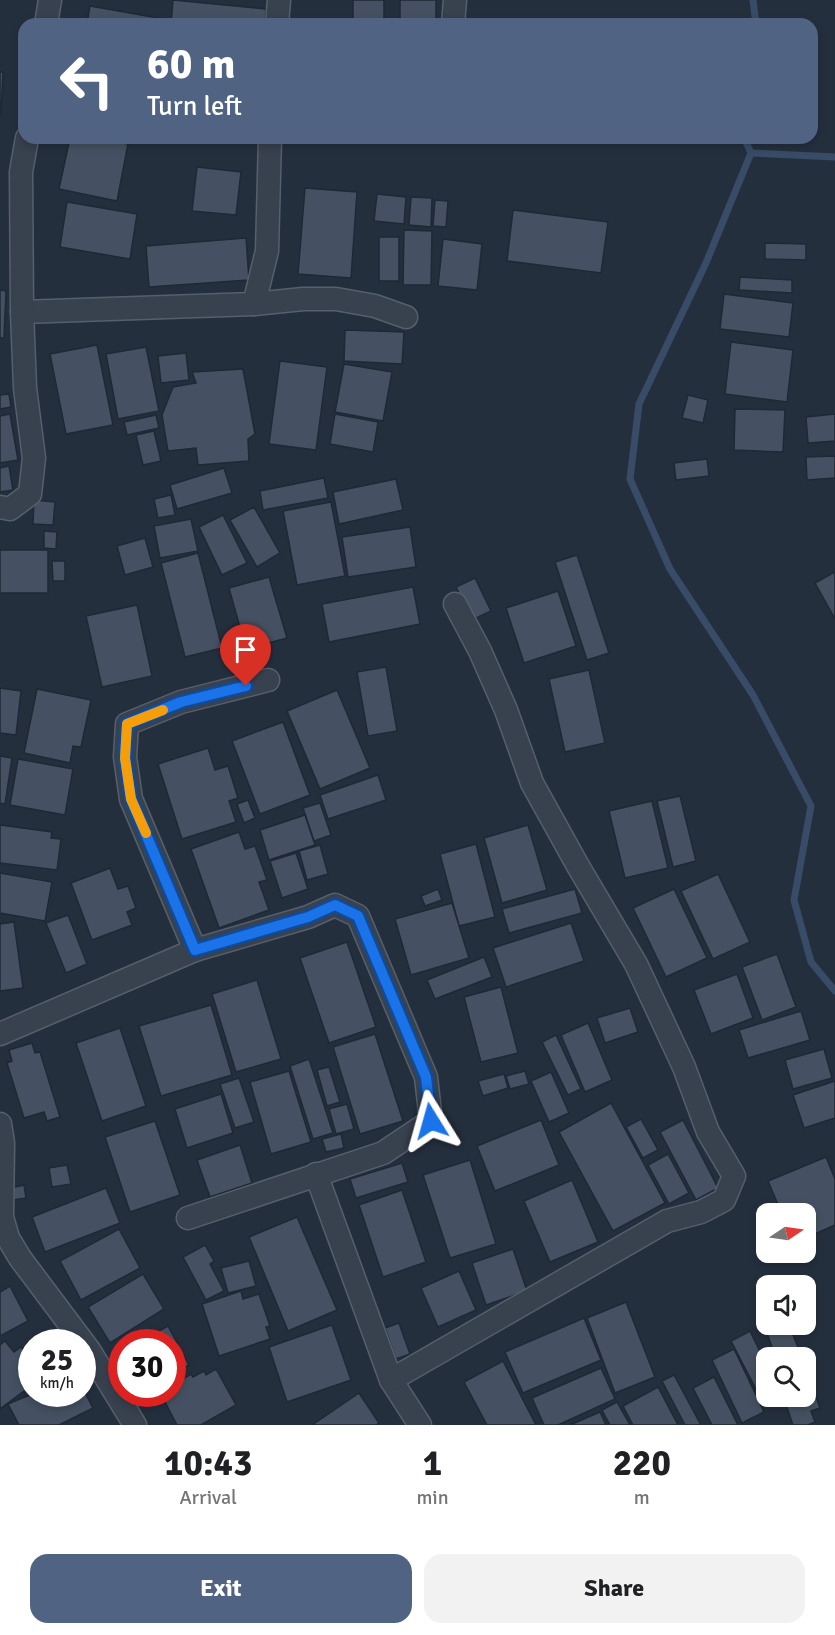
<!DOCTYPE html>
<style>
:root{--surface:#fff;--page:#f2f2f2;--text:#202124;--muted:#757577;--accent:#506383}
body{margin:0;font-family:Signika,sans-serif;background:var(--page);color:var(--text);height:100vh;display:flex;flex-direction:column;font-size:22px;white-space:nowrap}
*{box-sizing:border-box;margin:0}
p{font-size:20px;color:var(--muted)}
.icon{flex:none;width:33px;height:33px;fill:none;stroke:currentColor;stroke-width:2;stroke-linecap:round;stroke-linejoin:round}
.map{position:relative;height:1425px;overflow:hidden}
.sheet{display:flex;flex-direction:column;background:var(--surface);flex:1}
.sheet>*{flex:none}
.guide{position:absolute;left:18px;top:18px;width:800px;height:126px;border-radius:18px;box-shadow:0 3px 9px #0003;background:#506383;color:#fff;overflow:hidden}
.needle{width:39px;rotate:77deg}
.buttons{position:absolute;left:756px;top:1203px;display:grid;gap:12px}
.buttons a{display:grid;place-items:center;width:60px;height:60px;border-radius:12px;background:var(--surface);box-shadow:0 3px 9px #0003;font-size:30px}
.speed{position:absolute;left:18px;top:1329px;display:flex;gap:12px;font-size:30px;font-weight:700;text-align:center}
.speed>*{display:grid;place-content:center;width:78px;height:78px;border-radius:50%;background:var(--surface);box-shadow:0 3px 9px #0003;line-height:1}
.speed small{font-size:15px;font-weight:400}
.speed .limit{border:9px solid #d22;background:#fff;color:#111}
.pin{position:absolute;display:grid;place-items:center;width:51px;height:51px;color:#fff;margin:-62px -26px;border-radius:50% 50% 50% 0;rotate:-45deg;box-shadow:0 0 6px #0007}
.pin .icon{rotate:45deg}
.me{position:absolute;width:66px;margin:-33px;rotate:352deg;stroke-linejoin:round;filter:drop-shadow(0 0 4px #0008)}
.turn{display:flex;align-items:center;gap:21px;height:126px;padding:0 30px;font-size:27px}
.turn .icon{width:78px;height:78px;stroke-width:2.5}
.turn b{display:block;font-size:42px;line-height:51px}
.eta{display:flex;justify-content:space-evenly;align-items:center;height:102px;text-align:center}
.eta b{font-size:36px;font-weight:800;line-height:42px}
.button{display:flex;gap:12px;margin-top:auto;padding:12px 30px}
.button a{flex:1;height:69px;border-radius:18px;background:var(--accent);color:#fff;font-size:24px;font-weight:800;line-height:69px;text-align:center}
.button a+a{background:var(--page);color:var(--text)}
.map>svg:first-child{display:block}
</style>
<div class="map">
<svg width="835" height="1425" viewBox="0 0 835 1425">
<rect width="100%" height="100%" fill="#242f3e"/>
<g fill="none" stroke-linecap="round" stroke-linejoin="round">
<g stroke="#394c67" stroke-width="7">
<polyline points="753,0 756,24"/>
<polyline points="744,138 751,153 706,263 639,404 630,479 670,569 753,695 811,806 794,900 811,962 835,991"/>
<polyline points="751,153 835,157"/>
</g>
</g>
<g fill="#455162" stroke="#1f2835" stroke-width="1.5">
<polygon points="173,0 266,9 265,24 171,24"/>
<rect x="353" y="0" width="31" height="24"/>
<rect x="400" y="0" width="36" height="24"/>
<polygon points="90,6 158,18 157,24 87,24"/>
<polygon points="0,72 3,72 1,114 0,113"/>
<polygon points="70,138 99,138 128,144 117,201 59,189"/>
<polygon points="165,138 223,138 222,143 165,140"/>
<polygon points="197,167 241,172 236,215 192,211"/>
<polygon points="305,188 357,192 351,278 298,274"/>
<polygon points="377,194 406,197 404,224 374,221"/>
<polygon points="411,197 432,198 431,227 409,225"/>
<polygon points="435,200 448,201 446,227 433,226"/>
<polygon points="67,202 137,214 130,259 60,247"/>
<polygon points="513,210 608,222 601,273 507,261"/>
<polygon points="404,230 432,231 431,285 403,285"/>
<rect x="379" y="237" width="20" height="44"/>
<polygon points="246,238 249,280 149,287 146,246"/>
<polygon points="443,239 482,244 477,290 438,286"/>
<polygon points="765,243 806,244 806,260 765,259"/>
<polygon points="740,277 792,280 792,293 739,290"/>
<polygon points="0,290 6,291 4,338 0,338"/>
<polygon points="724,294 793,303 789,337 720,329"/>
<polygon points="345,330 404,332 402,364 344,361"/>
<polygon points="731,342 793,350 787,402 725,394"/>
<polygon points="97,345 113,425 66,434 50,354"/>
<polygon points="146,347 159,411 118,419 106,354"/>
<polygon points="186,353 189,380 161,383 158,356"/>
<polygon points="280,361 327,367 316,450 269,444"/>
<polygon points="344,364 392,372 383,421 335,412"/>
<polygon points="243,369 255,434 248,439 249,461 198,465 196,448 168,451 162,415 173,387 196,383 192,372"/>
<polygon points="9,394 11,407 0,409 0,395"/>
<polygon points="688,395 708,400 703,423 682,418"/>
<polygon points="735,409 785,410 783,452 734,450"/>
<polygon points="10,414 18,460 0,463 0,416"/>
<polygon points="335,414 378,422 373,452 330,444"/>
<polygon points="835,414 835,441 808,443 806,417"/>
<polygon points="156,415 159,428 127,435 124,422"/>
<polygon points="154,431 161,461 143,465 136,435"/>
<polygon points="835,456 835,478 807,480 806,457"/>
<polygon points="707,459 709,476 676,480 674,463"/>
<polygon points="9,466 13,490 0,492 0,468"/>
<polygon points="224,468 232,493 177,509 170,485"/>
<polygon points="324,478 328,498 263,510 260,491"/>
<polygon points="396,479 403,510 339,524 333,492"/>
<polygon points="171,495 175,515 158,518 154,499"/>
<polygon points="34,500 55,502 53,525 33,524"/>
<polygon points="331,502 345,576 297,585 283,511"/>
<polygon points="254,507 280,553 257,567 230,520"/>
<polygon points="223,515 247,563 222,575 199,527"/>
<polygon points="191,519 198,551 160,558 154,526"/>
<polygon points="410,527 416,567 348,577 342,537"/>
<polygon points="44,531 57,532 56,549 44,548"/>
<polygon points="145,538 153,567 125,575 117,546"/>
<rect x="0" y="550" width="48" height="43"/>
<polygon points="198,553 222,648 185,657 161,563"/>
<polygon points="577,555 609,653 587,660 555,562"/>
<polygon points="52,561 65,561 65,581 53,581"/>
<polygon points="835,572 835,619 815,583"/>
<polygon points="269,577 287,638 246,649 229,588"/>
<polygon points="475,578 491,611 472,620 456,587"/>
<polygon points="413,587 420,624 329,642 322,604"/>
<polygon points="558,591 576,646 524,663 506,608"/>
<polygon points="137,605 152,676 102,687 86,616"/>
<polygon points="386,667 397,731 368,736 357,672"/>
<polygon points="589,670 605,743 565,752 549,679"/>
<polygon points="0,688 21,691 16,735 0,733"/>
<polygon points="37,689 91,700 81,747 73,746 70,763 24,753"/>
<polygon points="337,690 370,768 320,789 287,711"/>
<polygon points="283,722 310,795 260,814 232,741"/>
<polygon points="208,748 215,770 228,766 238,798 229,801 236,822 182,839 158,764"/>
<polygon points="0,756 12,758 5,804 0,803"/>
<polygon points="18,759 73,769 65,815 10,805"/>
<polygon points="378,775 386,800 328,819 320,795"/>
<polygon points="680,796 696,861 673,867 657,801"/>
<polygon points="248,800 255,818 244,823 237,804"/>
<polygon points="652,801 668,868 625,878 609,811"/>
<polygon points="320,803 331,835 314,841 303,808"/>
<polygon points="305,815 315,845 269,860 260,830"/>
<polygon points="0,825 52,832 51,838 61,839 57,870 0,863"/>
<polygon points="528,825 547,890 502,903 484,838"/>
<polygon points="239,832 245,849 255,846 267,880 259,882 269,910 219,928 191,849"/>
<polygon points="476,844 495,917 459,926 440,854"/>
<polygon points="320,845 328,874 307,880 299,851"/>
<polygon points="296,853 308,889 282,898 270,861"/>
<polygon points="110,868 118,889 128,886 136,908 127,912 132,925 92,940 71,883"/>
<polygon points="0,873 52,882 45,921 0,913"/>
<polygon points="718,874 750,942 713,959 681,891"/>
<polygon points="438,889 442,900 425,906 421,896"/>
<polygon points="575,889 582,913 509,933 502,909"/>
<polygon points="674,889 707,958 666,977 633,908"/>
<polygon points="452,903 469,958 411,975 395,919"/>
<polygon points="68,915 87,964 66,973 46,923"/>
<polygon points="14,922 23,988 0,991 0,924"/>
<polygon points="571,923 584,961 506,987 493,948"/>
<polygon points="347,942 376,1027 329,1043 300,958"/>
<polygon points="777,954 796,1007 762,1020 742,967"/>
<polygon points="484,957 492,977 435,999 427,980"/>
<polygon points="737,974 753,1018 711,1034 694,990"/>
<polygon points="257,980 281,1059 236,1072 212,994"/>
<polygon points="501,987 518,1053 481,1062 464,997"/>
<polygon points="211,1005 232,1075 161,1096 139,1026"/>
<polygon points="630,1008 638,1032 605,1043 597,1018"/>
<polygon points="801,1011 810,1040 748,1058 739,1030"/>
<polygon points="588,1023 612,1080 585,1092 561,1035"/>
<polygon points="120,1028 146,1106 102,1121 76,1043"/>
<polygon points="375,1034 403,1121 360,1134 333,1047"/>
<polygon points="556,1035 581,1089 568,1095 542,1042"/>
<polygon points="32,1043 35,1053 40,1052 60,1117 47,1121 44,1112 24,1118 7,1063 12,1061 9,1050"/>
<polygon points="824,1049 832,1078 793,1089 785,1060"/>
<polygon points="309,1059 333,1133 313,1139 290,1066"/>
<polygon points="329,1067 340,1102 327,1106 317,1070"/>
<polygon points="289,1071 311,1142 271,1154 250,1082"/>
<polygon points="525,1071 529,1084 510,1089 506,1076"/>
<polygon points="551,1072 569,1113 549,1122 531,1081"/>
<polygon points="504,1074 508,1088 483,1096 478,1081"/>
<polygon points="239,1078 254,1122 235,1128 220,1084"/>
<polygon points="835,1081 835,1118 804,1128 793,1095"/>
<polygon points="221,1094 233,1133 187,1148 175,1109"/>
<polygon points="611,1103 665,1203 613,1231 559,1132"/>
<polygon points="347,1104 354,1129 336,1134 329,1109"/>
<polygon points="641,1119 658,1150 643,1158 626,1127"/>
<polygon points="541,1120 559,1165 495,1191 477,1146"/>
<polygon points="683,1120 718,1188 696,1200 660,1132"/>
<polygon points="155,1121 180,1195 130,1212 105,1137"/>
<polygon points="341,1134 344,1148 326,1152 322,1139"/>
<polygon points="240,1145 252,1183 210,1197 197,1160"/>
<polygon points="668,1154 689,1193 669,1204 648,1165"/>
<polygon points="826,1157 835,1179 835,1225 806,1238 806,1214 782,1214 768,1181"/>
<polygon points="470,1160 496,1244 450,1258 423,1175"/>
<polygon points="402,1163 408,1182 356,1198 350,1179"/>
<polygon points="67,1165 71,1184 52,1187 49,1168"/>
<polygon points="572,1180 598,1242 550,1262 524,1201"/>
<polygon points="24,1185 26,1198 13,1200 11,1188"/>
<polygon points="106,1188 120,1223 45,1252 32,1217"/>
<polygon points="402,1190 426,1262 383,1277 359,1205"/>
<polygon points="297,1217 337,1310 288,1331 249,1237"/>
<polygon points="119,1229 140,1268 81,1300 60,1261"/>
<polygon points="205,1245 214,1261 210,1264 224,1291 206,1300 183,1257"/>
<polygon points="513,1249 527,1291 486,1305 472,1263"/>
<polygon points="249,1261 256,1286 228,1293 221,1268"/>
<polygon points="459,1271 476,1310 438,1327 421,1288"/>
<polygon points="143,1274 164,1309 110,1343 88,1307"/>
<polygon points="10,1286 28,1321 0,1336 0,1292"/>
<polygon points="241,1291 243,1299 259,1294 270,1326 266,1327 270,1339 219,1356 202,1304"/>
<polygon points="626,1302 655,1377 615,1393 587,1318"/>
<polygon points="584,1318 601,1360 523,1393 505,1352"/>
<polygon points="766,1320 766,1324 789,1324 802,1358 776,1358 763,1322"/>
<polygon points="399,1323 410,1354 396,1359 385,1328"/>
<polygon points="332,1325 351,1380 287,1402 269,1347"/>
<polygon points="168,1326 189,1365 172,1374 172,1342 138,1342"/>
<polygon points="750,1331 766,1364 766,1386 757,1391 731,1341"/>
<polygon points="5,1341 14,1352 21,1347 32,1360 32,1393 27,1396 24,1391 0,1409 0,1345"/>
<polygon points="734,1349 764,1412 742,1423 712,1360"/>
<polygon points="503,1361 536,1425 487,1425 464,1382"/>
<polygon points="601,1368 615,1399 558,1425 544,1425 532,1398"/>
<polygon points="216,1369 236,1405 201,1425 177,1425 163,1398 172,1394 172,1388 180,1384 179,1381 191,1374 193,1377 204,1371 206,1375"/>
<polygon points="674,1375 701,1425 685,1425 662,1381"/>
<polygon points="714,1377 738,1425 712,1425 693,1388"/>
<polygon points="809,1377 820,1408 811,1411 815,1422 808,1425 793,1425 783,1396 806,1396 806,1378"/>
<polygon points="82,1387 93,1408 59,1425 19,1425 8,1404 32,1394 82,1394"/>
<polygon points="658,1387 678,1425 633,1425 623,1406"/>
<polygon points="359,1393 379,1423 376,1425 312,1425"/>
<polygon points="617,1402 630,1425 610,1425 602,1410"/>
<polygon points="600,1412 606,1425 570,1425"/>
</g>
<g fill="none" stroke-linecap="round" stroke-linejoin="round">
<g stroke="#565f6c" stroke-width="25">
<g id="street">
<polyline points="46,24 50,0"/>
<polyline points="277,24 279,0"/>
<polyline points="453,24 455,0"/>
<polyline points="254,304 267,251 270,138"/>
<polyline points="22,312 254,304 303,299 336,299 375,306 406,317"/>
<polyline points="0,507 10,509 30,494 34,458 25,388 22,312 21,172 27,138"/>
<polyline points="195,950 131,799 125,757 127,724 181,702 268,680"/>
<polyline points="0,1034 195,950 308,917 335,905 358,916 426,1077 431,1121 383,1153 188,1218"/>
<polyline points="0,1124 3,1143 2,1217 8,1238 20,1258 89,1350 135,1425"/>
<polyline points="316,1174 391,1380 420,1425"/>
<polyline points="391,1380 667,1221 701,1212 724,1200 734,1176 708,1132 684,1067 636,964 578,866 532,783 506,710 480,651 455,604"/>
</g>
</g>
<use href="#street" stroke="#38414e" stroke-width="22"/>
</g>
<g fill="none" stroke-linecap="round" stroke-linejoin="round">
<g stroke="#114b97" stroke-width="15">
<polyline id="route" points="246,686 181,702 127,724 125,758 131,799 195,950 308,917 335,905 358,916 426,1077 431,1121"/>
</g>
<use href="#route" stroke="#1a73e8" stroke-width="10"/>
<polyline stroke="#f59e0b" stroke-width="10" points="146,833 131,799 125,758 127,724 163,710"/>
</g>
</svg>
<div class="buttons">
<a><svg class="needle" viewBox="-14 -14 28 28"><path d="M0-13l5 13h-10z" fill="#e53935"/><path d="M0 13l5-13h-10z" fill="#757577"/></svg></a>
<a><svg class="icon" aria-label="sound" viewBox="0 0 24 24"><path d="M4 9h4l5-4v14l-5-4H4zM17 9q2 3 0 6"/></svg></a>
<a><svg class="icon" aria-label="search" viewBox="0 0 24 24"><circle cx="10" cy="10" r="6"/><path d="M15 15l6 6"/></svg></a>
</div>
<div class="speed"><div>25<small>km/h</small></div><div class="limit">30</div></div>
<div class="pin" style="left:246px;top:686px;background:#d93025"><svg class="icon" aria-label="arrive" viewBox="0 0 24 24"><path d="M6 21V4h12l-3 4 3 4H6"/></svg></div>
<svg class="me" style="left:431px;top:1121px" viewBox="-20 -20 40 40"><path d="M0-17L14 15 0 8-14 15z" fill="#1a73e8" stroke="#fff" stroke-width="4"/></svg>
<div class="guide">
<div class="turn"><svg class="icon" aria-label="left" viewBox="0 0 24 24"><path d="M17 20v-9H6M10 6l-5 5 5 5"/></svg><div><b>60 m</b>Turn left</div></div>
</div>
</div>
<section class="sheet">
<div class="eta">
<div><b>10:43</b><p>Arrival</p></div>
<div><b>1</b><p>min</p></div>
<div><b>220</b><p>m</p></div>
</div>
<div class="button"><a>Exit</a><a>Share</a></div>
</section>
